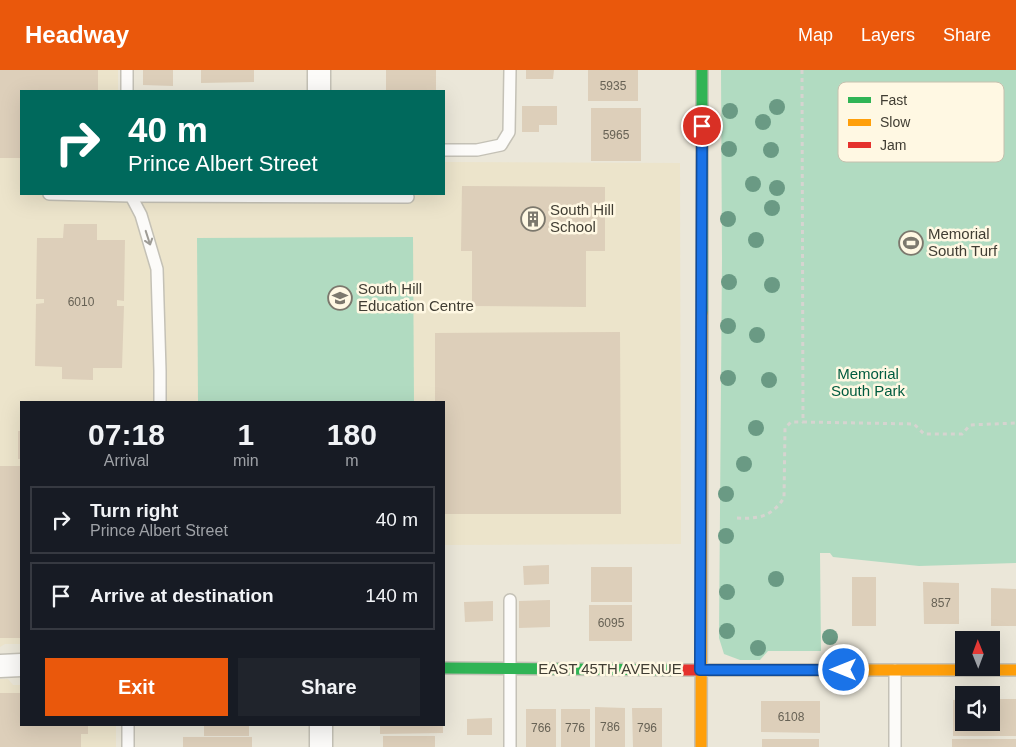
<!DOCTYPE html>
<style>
:root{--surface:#171b24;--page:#20242c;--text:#f1f3f6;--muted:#9ea1a6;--line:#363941;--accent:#ea580c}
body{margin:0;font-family:Helvetica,sans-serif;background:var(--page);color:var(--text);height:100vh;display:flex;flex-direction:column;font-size:19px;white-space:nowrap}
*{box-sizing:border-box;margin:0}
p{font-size:16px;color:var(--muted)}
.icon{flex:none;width:28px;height:28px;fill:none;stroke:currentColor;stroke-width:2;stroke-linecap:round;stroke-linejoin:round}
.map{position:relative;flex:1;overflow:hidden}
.drawer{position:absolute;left:20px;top:331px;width:425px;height:325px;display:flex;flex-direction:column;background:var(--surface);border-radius:0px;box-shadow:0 5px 20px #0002}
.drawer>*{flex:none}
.guide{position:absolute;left:20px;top:20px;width:425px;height:105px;border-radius:0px;box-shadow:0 5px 20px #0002;background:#00695c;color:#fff;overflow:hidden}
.needle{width:32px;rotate:359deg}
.fabs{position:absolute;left:955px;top:561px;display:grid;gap:10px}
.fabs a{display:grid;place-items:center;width:45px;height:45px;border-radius:0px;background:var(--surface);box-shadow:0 5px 20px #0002;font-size:25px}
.pin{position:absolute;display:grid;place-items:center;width:42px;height:42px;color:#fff;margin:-21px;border:2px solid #fff;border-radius:50%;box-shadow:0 1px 5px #0007}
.me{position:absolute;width:55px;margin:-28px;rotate:270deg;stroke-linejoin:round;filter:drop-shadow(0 0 4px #0008)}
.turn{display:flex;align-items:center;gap:18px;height:105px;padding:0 25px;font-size:22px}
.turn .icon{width:65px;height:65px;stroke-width:2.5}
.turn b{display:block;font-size:35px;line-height:42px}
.eta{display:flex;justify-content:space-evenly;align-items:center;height:85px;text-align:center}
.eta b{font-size:30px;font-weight:800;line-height:35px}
.button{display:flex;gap:10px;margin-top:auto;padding:10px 25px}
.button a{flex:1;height:58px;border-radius:0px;background:var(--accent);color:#fff;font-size:20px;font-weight:800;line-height:58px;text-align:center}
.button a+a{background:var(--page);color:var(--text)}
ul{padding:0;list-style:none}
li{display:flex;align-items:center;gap:15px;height:68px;margin:0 10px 8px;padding:0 15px;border:2px solid var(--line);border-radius:0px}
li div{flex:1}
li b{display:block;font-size:19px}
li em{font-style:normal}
header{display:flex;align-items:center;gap:30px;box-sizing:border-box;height:70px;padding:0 25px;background:var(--accent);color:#fff}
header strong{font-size:24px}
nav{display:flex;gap:28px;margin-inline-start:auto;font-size:18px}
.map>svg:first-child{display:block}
</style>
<header>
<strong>Headway</strong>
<nav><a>Map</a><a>Layers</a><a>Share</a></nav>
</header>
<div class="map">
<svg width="1016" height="677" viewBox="0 0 1016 677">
<rect width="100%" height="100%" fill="#ebe7d9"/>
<g fill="#ece4cb">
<polygon points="0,0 118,0 118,21 21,21 21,124 444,124 444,92 680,93 681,474 444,475 444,332 21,332 21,574 5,574 0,577"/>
<polygon points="0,609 8,609 13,615 21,615 21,655 116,655 116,677 0,677"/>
</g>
<g fill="#b1dbc1">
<polygon points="721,0 1016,0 1016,493 919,496 833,487 830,483 820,483 821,581 768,581 760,590 740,590 724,584 719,568 722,188"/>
<polygon points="413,167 414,332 198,332 197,168"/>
</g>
<g fill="#ddcfba">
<polygon points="0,0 98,0 98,21 21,21 21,88 0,88"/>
<polygon points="143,0 173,0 173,16 143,15"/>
<polygon points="201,0 254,0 254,12 201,13"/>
<rect x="386" y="0" width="50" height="21"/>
<polygon points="526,0 554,0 553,9 526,9"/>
<rect x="588" y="0" width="50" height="31"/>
<polygon points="522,36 557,36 557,55 539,55 539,62 522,62"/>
<rect x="591" y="38" width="50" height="53"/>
<polygon points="462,116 605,117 605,181 586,181 586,237 472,236 472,181 461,181"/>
<polygon points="64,154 97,154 97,170 125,170 124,231 117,230 117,236 124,236 122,298 93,298 93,310 62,309 62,297 35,296 36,234 44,233 44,229 36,229 37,168 63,168"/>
<polygon points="620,262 621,444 444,444 444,332 435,332 435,263"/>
<rect x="18" y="361" width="3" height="28"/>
<rect x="0" y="396" width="21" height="172"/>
<polygon points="549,495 549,514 524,515 523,496"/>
<rect x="591" y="497" width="41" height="35"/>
<rect x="852" y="507" width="24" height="49"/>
<polygon points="923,512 959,513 959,554 924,554"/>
<polygon points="991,518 1016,519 1016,556 991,556"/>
<polygon points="550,530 550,557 519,558 519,531"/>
<polygon points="493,531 493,551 465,552 464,532"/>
<rect x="589" y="535" width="43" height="36"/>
<polygon points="0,623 21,623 21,655 88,655 88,664 81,664 81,677 0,677"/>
<polygon points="964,629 964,652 991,652 991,629 1016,629 1016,666 953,666 953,630"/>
<polygon points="761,631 820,631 820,663 761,662"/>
<polygon points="595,637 625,638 625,677 595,677"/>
<polygon points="632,638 662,638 662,677 633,677"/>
<rect x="526" y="639" width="30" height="38"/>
<rect x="561" y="639" width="29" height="38"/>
<polygon points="492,648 492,665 467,665 467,649"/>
<rect x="204" y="655" width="45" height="11"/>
<polygon points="380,655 443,655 443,663 380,664"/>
<rect x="383" y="666" width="52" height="11"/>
<rect x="183" y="667" width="69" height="10"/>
<rect x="762" y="669" width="57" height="8"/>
<rect x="952" y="669" width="64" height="8"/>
</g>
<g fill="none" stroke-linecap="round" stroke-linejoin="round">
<g stroke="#c4c1b6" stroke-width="14">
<g id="lane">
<polyline points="127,0 127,21"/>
<polyline points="444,80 477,80 501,75 509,62 510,0"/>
<polyline points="49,124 130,126 408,127"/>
<polyline points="130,124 141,145 157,199 160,301 160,332"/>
<polyline points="510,530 510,677"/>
<polyline points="128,655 128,677"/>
<polyline points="895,677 895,600"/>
</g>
</g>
<g stroke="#c4c1b6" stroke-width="25">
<g id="street">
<polyline points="319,21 319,0"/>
<polyline points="0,596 21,595"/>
<polyline points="321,655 321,677"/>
</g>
</g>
<g stroke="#c4c1b6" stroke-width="14">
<g id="fast">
<polyline points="702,243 702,0"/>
<polyline points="444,598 682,600"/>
</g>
</g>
<g stroke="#c4c1b6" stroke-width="14">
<g id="slow">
<polyline points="841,600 1016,600"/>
<polyline points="701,677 702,243"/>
</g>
</g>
<g stroke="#c4c1b6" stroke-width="14">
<polyline id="jam" points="682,600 841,600"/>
</g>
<g stroke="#d6d4d0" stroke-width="3" stroke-dasharray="4 4" stroke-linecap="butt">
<polyline points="802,0 803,352 914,354 924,364 962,364 970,355 1016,353"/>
<path d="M737 448C759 449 771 447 784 428L785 358 791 352H803"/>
</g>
<use href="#lane" stroke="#fcfbf9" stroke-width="11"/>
<use href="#street" stroke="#fcfbf9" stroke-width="22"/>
<use href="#fast" stroke="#30b455" stroke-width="11"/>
<use href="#slow" stroke="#ff9f0a" stroke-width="11"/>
<use href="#jam" stroke="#e5322d" stroke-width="11"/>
</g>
<g fill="#6a9a84">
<circle cx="777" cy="37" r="8"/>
<circle cx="730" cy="41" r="8"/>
<circle cx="763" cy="52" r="8"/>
<circle cx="729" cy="79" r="8"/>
<circle cx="771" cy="80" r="8"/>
<circle cx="753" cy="114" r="8"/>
<circle cx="777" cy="118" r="8"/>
<circle cx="772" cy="138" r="8"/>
<circle cx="728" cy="149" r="8"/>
<circle cx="756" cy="170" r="8"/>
<circle cx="729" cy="212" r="8"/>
<circle cx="772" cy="215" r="8"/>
<circle cx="728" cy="256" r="8"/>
<circle cx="757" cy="265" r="8"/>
<circle cx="728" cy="308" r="8"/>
<circle cx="769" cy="310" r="8"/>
<circle cx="756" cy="358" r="8"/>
<circle cx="744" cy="394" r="8"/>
<circle cx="726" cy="424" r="8"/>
<circle cx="726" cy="466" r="8"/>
<circle cx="776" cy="509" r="8"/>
<circle cx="727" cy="522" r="8"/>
<circle cx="727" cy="561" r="8"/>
<circle cx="830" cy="567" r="8"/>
<circle cx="758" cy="578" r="8"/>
</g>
<defs><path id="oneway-shaft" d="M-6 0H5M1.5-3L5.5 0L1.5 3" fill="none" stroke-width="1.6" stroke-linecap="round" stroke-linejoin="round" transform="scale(1.25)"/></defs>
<use stroke="#9e9c96" href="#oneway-shaft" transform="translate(148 168) rotate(72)"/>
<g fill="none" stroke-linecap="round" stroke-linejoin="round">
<g stroke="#114b97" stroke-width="12">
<polyline id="route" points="702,56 700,600 844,600"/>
</g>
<use href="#route" stroke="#1a73e8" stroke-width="9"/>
</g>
<defs>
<g id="building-ring" transform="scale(1.25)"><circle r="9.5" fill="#fff8e3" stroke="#7c786d" stroke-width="1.5"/><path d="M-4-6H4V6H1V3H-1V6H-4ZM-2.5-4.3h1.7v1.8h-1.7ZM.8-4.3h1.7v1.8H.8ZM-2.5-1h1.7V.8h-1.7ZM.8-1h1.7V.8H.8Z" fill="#7c786d"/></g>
<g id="stadium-ring" transform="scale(1.25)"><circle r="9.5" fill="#fff8e3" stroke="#7c786d" stroke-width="1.5"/><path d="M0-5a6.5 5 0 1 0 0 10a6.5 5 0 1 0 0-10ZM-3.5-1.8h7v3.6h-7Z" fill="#7c786d"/></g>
<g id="school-ring" transform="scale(1.25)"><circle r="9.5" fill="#fff8e3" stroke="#7c786d" stroke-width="1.5"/><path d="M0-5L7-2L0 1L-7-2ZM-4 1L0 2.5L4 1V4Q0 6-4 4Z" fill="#7c786d"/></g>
</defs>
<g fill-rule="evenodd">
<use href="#building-ring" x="533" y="149"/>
<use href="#stadium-ring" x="911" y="173"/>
<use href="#school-ring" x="340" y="228"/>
</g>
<g text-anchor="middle" stroke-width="5" stroke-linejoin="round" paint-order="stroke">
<g font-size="12" fill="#676255">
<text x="613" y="20">5935</text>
<text x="616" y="69">5965</text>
<text x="81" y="236">6010</text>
<text x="941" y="537">857</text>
<text x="611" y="557">6095</text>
<text x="791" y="651">6108</text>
<text x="610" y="661">786</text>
<text x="541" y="662">766</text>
<text x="575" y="662">776</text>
<text x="647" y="662">796</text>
</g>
<g font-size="15" fill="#403d33" stroke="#fff8e3" text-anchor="start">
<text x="550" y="145">South Hill<tspan x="550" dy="17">School</tspan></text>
<text x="928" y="169">Memorial<tspan x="928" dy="17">South Turf</tspan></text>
<text x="358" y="224">South Hill<tspan x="358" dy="17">Education Centre</tspan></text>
</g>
<g font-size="15" fill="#015b3f" stroke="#fff8e3">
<text x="868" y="309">Memorial<tspan x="868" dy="17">South Park</tspan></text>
</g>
<g font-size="15" fill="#403d33" stroke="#fff8e3">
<text x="610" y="604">EAST 45TH AVENUE</text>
</g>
</g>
<rect x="838" y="12" width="166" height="80" rx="8" fill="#fff8e3" stroke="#c6c0ae" stroke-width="1"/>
<rect x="848" y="27" width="23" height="6" fill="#30b455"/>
<rect x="848" y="49" width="23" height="7" fill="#ff9f0a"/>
<rect x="848" y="72" width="23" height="6" fill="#e5322d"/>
<g font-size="14" fill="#403d33">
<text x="880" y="35">Fast</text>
<text x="880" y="57">Slow</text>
<text x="880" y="80">Jam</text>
</g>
</svg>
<div class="fabs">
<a><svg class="needle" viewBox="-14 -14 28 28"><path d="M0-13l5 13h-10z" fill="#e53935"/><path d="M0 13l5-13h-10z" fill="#9ea1a6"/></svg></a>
<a><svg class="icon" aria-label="sound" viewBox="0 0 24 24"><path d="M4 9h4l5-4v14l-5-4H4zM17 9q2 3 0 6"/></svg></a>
</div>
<div class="pin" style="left:702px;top:56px;background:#d93025"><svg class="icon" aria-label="arrive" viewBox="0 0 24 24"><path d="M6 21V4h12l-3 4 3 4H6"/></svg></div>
<svg class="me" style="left:844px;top:600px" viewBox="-20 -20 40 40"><circle r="17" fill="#1a73e8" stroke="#fff" stroke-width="3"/><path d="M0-11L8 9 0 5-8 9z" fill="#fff"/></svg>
<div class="guide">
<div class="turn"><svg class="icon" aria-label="right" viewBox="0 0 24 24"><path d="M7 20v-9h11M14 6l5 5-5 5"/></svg><div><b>40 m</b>Prince Albert Street</div></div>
</div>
<section class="drawer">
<div class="eta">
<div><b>07:18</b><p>Arrival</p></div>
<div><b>1</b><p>min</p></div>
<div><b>180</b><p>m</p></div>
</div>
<ul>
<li><svg class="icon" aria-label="right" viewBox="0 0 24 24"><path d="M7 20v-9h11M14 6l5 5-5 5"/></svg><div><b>Turn right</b><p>Prince Albert Street</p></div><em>40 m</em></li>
<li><svg class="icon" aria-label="arrive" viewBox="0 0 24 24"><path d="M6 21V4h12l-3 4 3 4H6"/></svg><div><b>Arrive at destination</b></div><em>140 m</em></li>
</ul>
<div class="button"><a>Exit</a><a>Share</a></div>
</section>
</div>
